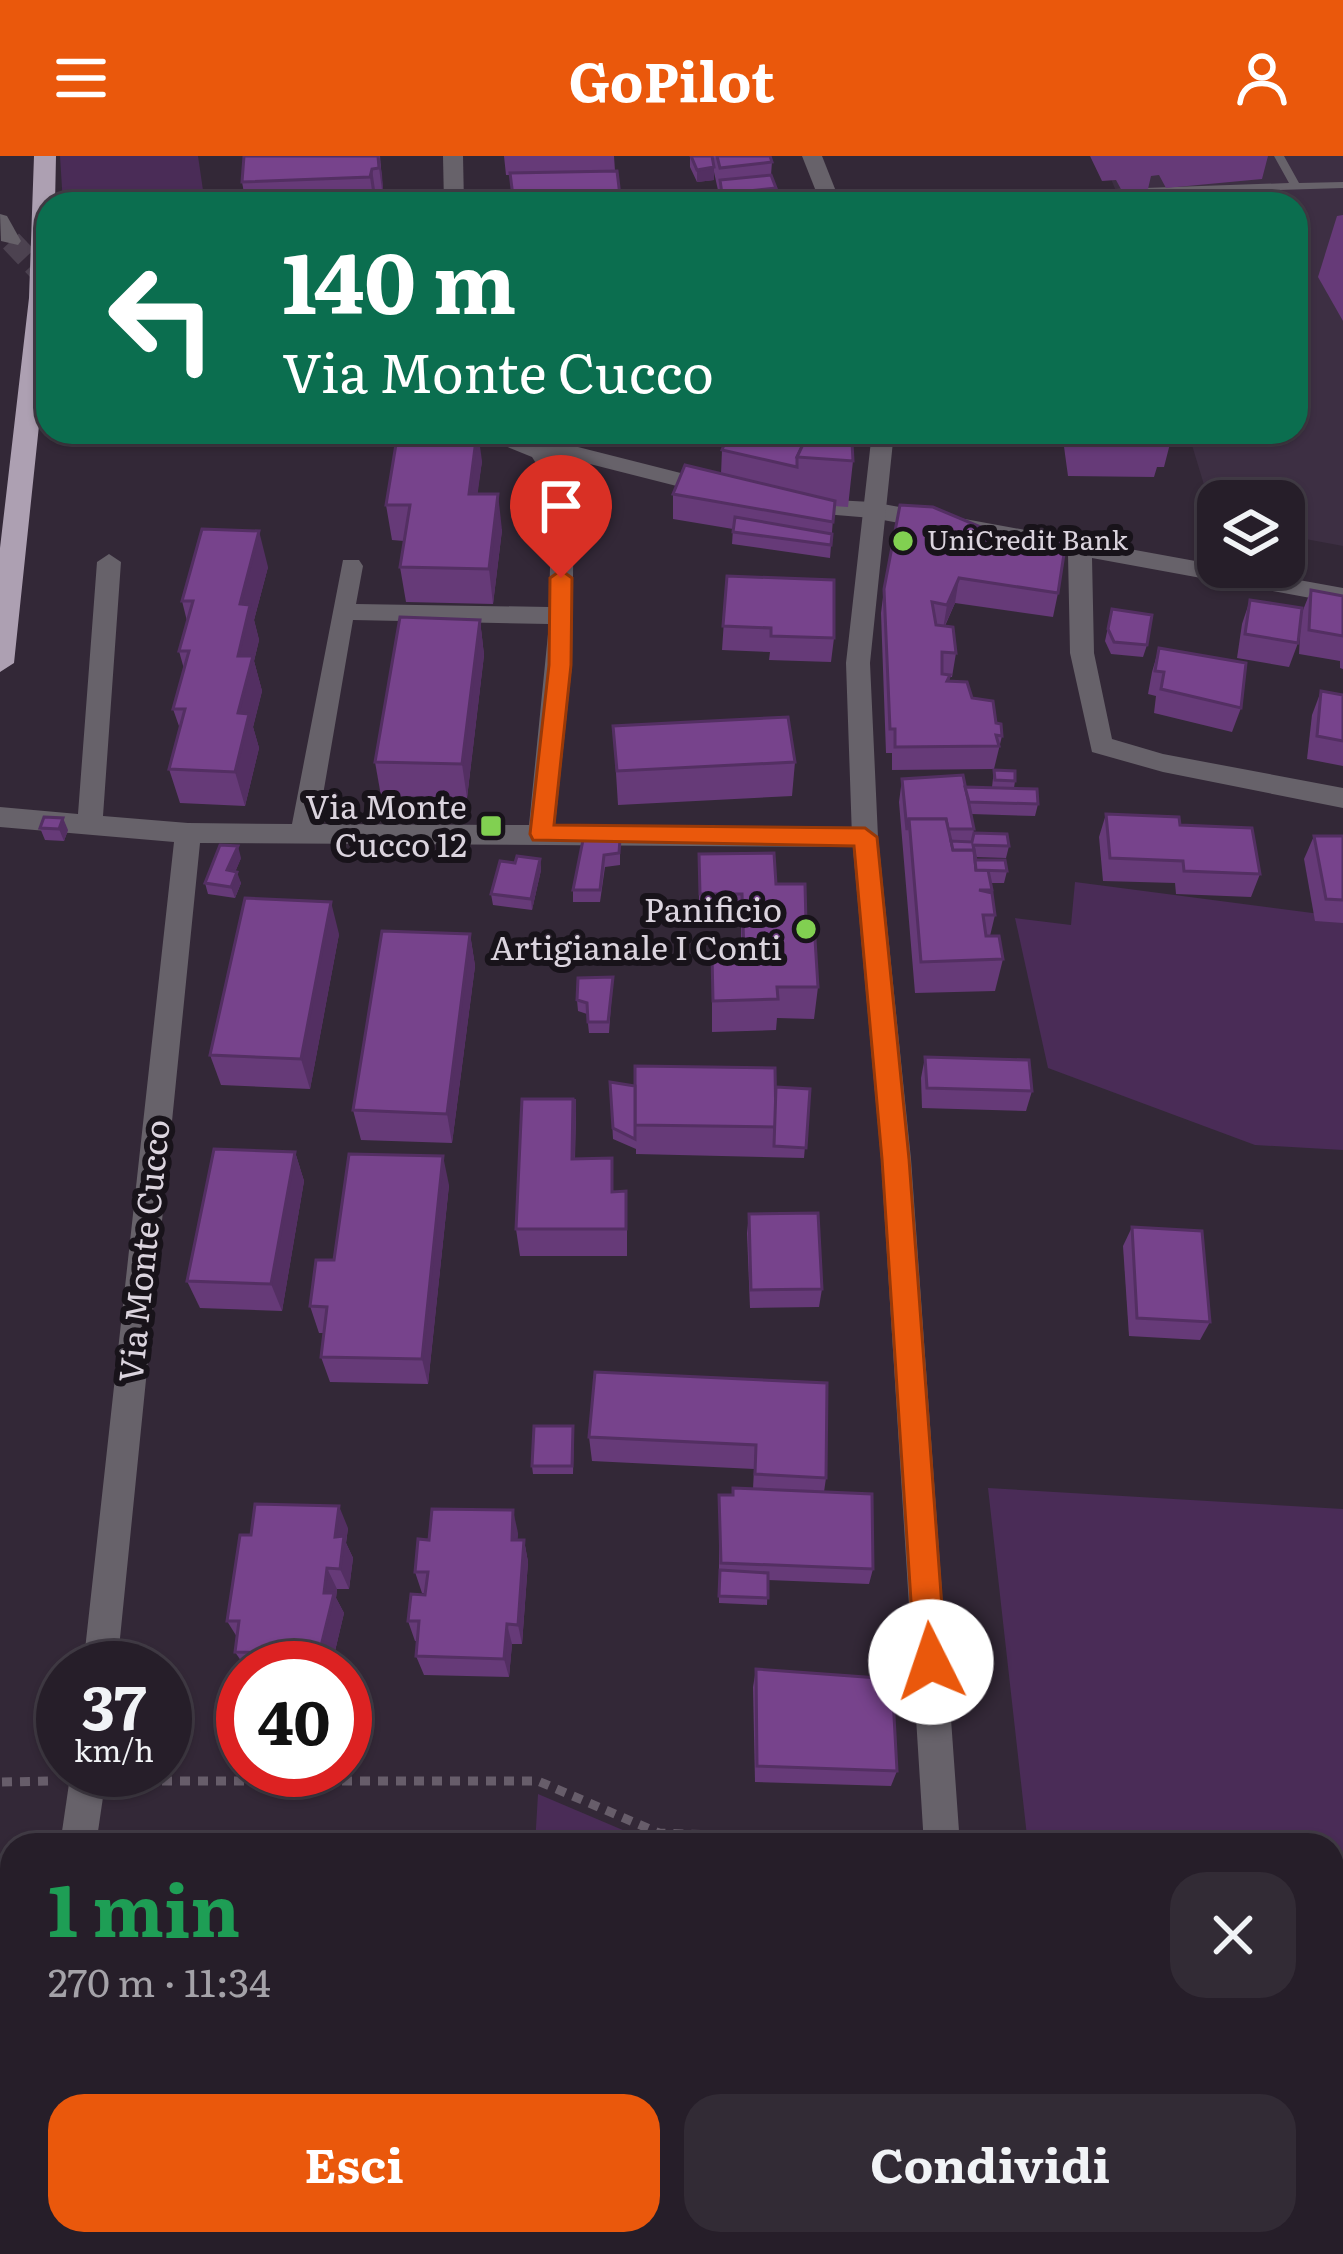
<!DOCTYPE html>
<html lang="it">
<meta charset="utf-8">
<style>
:root{--surface:#261e29;--page:#322b35;--text:#f1f3f6;--muted:#a4a2a8;--line:#423c46;--accent:#ea580c}
body{margin:0;font-family:Literata,serif;background:var(--page);color:var(--text);height:100vh;display:flex;flex-direction:column;font-size:45px;white-space:nowrap}
*{box-sizing:border-box;margin:0}
p{font-size:39px;color:var(--muted)}
.icon{flex:none;width:66px;height:66px;fill:none;stroke:currentColor;stroke-width:2;stroke-linecap:round;stroke-linejoin:round}
.map{position:relative;flex:1;overflow:hidden}
.panel{position:absolute;left:0px;top:1677px;width:1344px;height:423px;display:flex;flex-direction:column;background:var(--surface);border-radius:36px 36px 0 0;box-shadow:0 3px 9px #0004,0 0 0 3px var(--line)}
.panel>*{flex:none}
.top-card{position:absolute;left:36px;top:36px;width:1272px;height:252px;border-radius:36px;box-shadow:0 3px 9px #0004,0 0 0 3px var(--line);background:#0b6e4f;color:#fff;overflow:hidden}
.controls{position:absolute;left:1197px;top:324px;display:grid;gap:24px}
.controls a{display:grid;place-items:center;width:108px;height:108px;border-radius:24px;background:var(--surface);box-shadow:0 3px 9px #0004,0 0 0 3px var(--line);font-size:60px}
.speed{position:absolute;left:36px;top:1485px;display:flex;gap:24px;font-size:60px;font-weight:700;text-align:center}
.speed>*{display:grid;place-content:center;width:156px;height:156px;border-radius:50%;background:var(--surface);box-shadow:0 3px 9px #0004,0 0 0 3px var(--line);line-height:1}
.speed small{font-size:30px;font-weight:400}
.speed .limit{border:18px solid #d22;background:#fff;color:#111}
.pin{position:absolute;display:grid;place-items:center;width:102px;height:102px;color:#fff;margin:-123px -51px;border-radius:50% 50% 50% 0;rotate:-45deg;box-shadow:0 0 12px #0007}
.pin .icon{rotate:45deg}
.me{position:absolute;width:132px;margin:-66px;rotate:356deg;stroke-linejoin:round;filter:drop-shadow(0 0 9px #0008)}
.turn{display:flex;align-items:center;gap:42px;height:252px;padding:0 48px;font-size:54px}
.turn .icon{width:156px;height:156px;stroke-width:2.5}
.turn b{display:block;font-size:84px;line-height:102px}
.round{display:grid;place-items:center;flex:none;width:126px;height:126px;border-radius:36px;background:var(--page)}
.head{display:flex;align-items:center;justify-content:space-between;height:204px;padding:0 48px}
h1{font-size:72px;font-weight:700;line-height:90px;color:#1e9e55}
.cta{display:flex;gap:24px;margin-top:auto;padding:24px 48px}
.cta a{flex:1;height:138px;border-radius:36px;background:var(--accent);color:#fff;font-size:48px;font-weight:700;line-height:138px;text-align:center}
.cta a+a{background:var(--page);color:var(--text)}
header{display:flex;justify-content:space-between;align-items:center;height:156px;padding:0 48px;background:var(--accent);color:#fff;font-size:54px;font-weight:700}
.map>svg:first-child{display:block}
</style>
<header><svg class="icon" aria-label="menu" viewBox="0 0 24 24"><path d="M4 6h16M4 12h16M4 18h16"/></svg>GoPilot<svg class="icon" aria-label="person" viewBox="0 0 24 24"><circle cx="12" cy="8" r="4"/><path d="M4 21q1-7 8-7t8 7"/></svg></header>
<div class="map">
<svg width="1343" height="2098" viewBox="0 0 1343 2098">
<rect width="100%" height="100%" fill="#332837"/>
<polygon fill="#3d2f43" points="1102,0 1343,0 1343,390 1284,379 1284,345 1218,345 1215,365 1188,276 1296,276 1296,48 1121,48"/>
<g fill="#4a2c57">
<polygon points="60,0 198,0 205,48 63,48"/>
<polygon points="1075,726 1343,761 1343,994 1255,989 1048,912 1015,762 1071,769"/>
<polygon points="988,1332 1343,1353 1343,1779 1332,1778 1332,1689 1028,1689"/>
<polygon points="538,1638 651,1686 701,1689 535,1689"/>
<rect x="997" y="2088" width="185" height="10"/>
</g>
<g fill="none" stroke-linecap="round" stroke-linejoin="round">
<polyline stroke="#4c4250" stroke-width="22" stroke-dasharray="22 10" stroke-linecap="butt" points="11,85 48,124"/>
<g stroke="#675d6a" stroke-width="9" stroke-dasharray="10 8" stroke-linecap="butt">
<polyline points="126,1625 538,1625 659,1677 904,1686"/>
<polyline points="2,1626 51,1625"/>
</g>
<polygon fill="#67626a" fill-rule="evenodd" points="1274,0 1284,0 1299,27 1343,26 1343,32 1116,39 1111,36 1116,33 1289,27"/>
<g fill="#67626a" fill-rule="evenodd">
<polygon points="443,0 463,0 464,48 444,48"/>
<polygon points="0,58 7,60 21,85 18,89 1,85"/>
<path d="M471 276H504L542 289 578 291 728 329 731 334 720 341 578 305 556 304 574 332 572 509 555 669 865 671 878 681 865 691 200 687 117 1512H83L174 686 0 671V651L78 658 97 406 109 398 121 406 103 660 188 667 292 668 343 404H359L363 410 356 448 549 451 552 332 532 301ZM353 464 549 468 529 669 318 668Z"/>
<polygon points="796,342 872,346 1343,432 1343,448 1092,402 1094,497 1112,583 1163,598 1343,632 1343,652 1163,616 1092,596 1070,497 1068,398 872,362 788,355 784,350"/>
<polygon points="71,1614 107,1614 96,1689 60,1689"/>
<polygon points="1332,1826 1343,1827 1343,1865 1332,1864"/>
<polygon points="12,2074 12,2088 46,2088 46,2098 6,2098"/>
<polygon points="1234,2088 1274,2088 1275,2098 1235,2098"/>
</g>
<g fill="#67626a" fill-rule="evenodd">
<polygon points="802,0 822,0 841,48 821,48"/>
<polygon points="872,276 894,276 870,507 878,681 911,1003 960,1689 924,1689 881,1003 852,681 846,507"/>
<rect x="947" y="2088" width="40" height="10"/>
</g>
<polygon fill="#ada0b2" fill-rule="evenodd" points="34,0 56,0 55,48 48,48 48,184 14,507 0,516 0,392 29,142"/>
</g>
<g fill="#663a78">
<polygon points="380,0 384,48 246,48 242,26"/>
<polygon points="504,0 614,0 615,15 621,48 513,48 510,19 506,19"/>
<polygon points="690,0 770,0 772,6 771,19 776,32 775,45 751,48 762,48 721,48 714,16 714,24 697,26 690,11"/>
<polygon points="1090,0 1268,0 1262,23 1166,32 1159,19 1151,20 1148,33 1122,35 1116,24 1102,25"/>
<polygon points="1343,59 1343,165 1318,121 1337,60"/>
<polygon points="1062,276 1173,276 1164,311 1157,311 1154,321 1068,320"/>
<polygon points="850,285 853,305 848,351 834,350 830,402 732,388 733,373 673,363 673,338 721,318 722,294"/>
<polygon points="482,305 477,338 502,374 493,448 406,446 400,411 404,385 392,384 386,349"/>
<polygon points="990,375 1058,437 1053,461 955,447 945,470 956,497 952,521 950,521 949,525 972,542 996,567 1002,580 994,613 892,614 892,597 886,597 881,457 884,433"/>
<polygon points="268,411 254,464 259,484 254,505 262,535 253,571 259,592 245,650 180,647 169,613 180,573 173,553 184,513 179,495 187,465 182,445"/>
<polygon points="727,420 834,482 831,506 769,504 770,496 722,494"/>
<polygon points="1311,434 1343,440 1343,513 1340,512 1340,505 1299,498 1301,459"/>
<polygon points="1250,444 1298,487 1289,511 1237,502 1242,468"/>
<polygon points="1112,453 1147,489 1143,501 1111,498 1105,485"/>
<polygon points="480,464 484,499 467,642 381,640 375,606"/>
<polygon points="1159,492 1241,552 1232,576 1154,557 1156,540 1148,538 1152,516"/>
<polygon points="1321,535 1343,539 1343,610 1307,603 1312,559"/>
<polygon points="613,570 795,606 792,640 618,649"/>
<polygon points="994,614 1015,625 1014,632 1038,648 1035,660 971,658 974,677 1009,690 1006,702 975,701 976,704 1007,715 1004,727 990,727 995,759 990,780 1003,803 995,835 915,837 899,646 902,623 965,631 992,631"/>
<polygon points="1106,658 1180,669 1260,718 1251,741 1176,738 1175,727 1103,725 1099,681"/>
<polygon points="40,672 68,674 64,685 45,684"/>
<polygon points="1314,680 1343,680 1343,767 1315,765 1304,703"/>
<polygon points="620,683 620,709 605,711 600,746 573,746 573,734"/>
<polygon points="699,698 776,728 806,767 818,831 814,863 777,862 776,874 712,876 712,799 741,797 741,770 699,771"/>
<polygon points="241,702 235,716 241,727 235,742 208,738 205,727"/>
<polygon points="540,703 541,714 532,754 493,749 491,738 515,707"/>
<polygon points="339,778 310,933 221,929 210,899"/>
<polygon points="470,778 475,810 452,987 361,984 353,954"/>
<polygon points="613,821 609,877 589,877 587,858 578,855 577,844"/>
<polygon points="925,901 1032,935 1026,955 922,952 921,922"/>
<polygon points="610,926 635,930 810,933 804,1002 636,998 636,993 613,983"/>
<polygon points="576,954 575,1003 614,1036 627,1064 627,1100 520,1100 516,1073"/>
<polygon points="295,996 304,1025 282,1155 200,1152 187,1125"/>
<polygon points="449,1029 428,1228 330,1226 321,1201 324,1177 319,1177 310,1150 334,1104"/>
<polygon points="749,1058 822,1133 819,1151 750,1152 747,1077"/>
<polygon points="1132,1071 1210,1166 1200,1184 1129,1180 1123,1090"/>
<polygon points="595,1216 826,1322 824,1336 873,1413 869,1428 768,1424 767,1449 719,1447 719,1339 733,1339 753,1333 754,1313 592,1305 589,1281"/>
<polygon points="574,1278 573,1318 533,1318 532,1310"/>
<polygon points="348,1372 346,1387 353,1402 349,1433 337,1433 336,1442 344,1457 331,1512 246,1512 235,1496 237,1481 227,1465 251,1379"/>
<polygon points="518,1377 517,1384 524,1384 528,1406 522,1488 512,1488 509,1521 424,1519 416,1500 417,1485 415,1485 408,1465 425,1439 425,1437 422,1437 415,1416 429,1384"/>
<polygon points="756,1513 897,1615 891,1630 755,1626 753,1531"/>
</g>
<g fill="#532f62">
<polygon points="378,0 382,18 384,48 379,12"/>
<polygon points="714,11 714,24 697,26 697,14"/>
<polygon points="372,13 377,48 374,48 370,21"/>
<polygon points="477,276 478,276 482,305 473,373 469,338"/>
<polygon points="498,338 502,374 493,448 489,413"/>
<polygon points="259,375 268,411 254,464 259,484 254,505 262,535 253,571 259,592 245,650 235,616 238,557 238,500 240,448"/>
<polygon points="959,422 955,447 943,473 947,449"/>
<polygon points="480,464 484,499 467,642 462,608"/>
<polygon points="63,662 68,674 64,685 59,673"/>
<polygon points="238,690 241,702 231,726 227,714"/>
<polygon points="540,703 541,714 532,754 531,743"/>
<polygon points="237,716 241,727 235,742 231,731"/>
<polygon points="331,746 339,778 310,933 301,903"/>
<polygon points="470,778 475,810 452,987 447,958"/>
<polygon points="573,943 576,943 576,954 574,1032 572,1003"/>
<polygon points="295,996 304,1025 282,1155 271,1128"/>
<polygon points="443,1000 449,1029 428,1228 422,1203"/>
<polygon points="339,1350 348,1372 346,1387 353,1402 349,1433 340,1413 335,1381"/>
<polygon points="513,1354 518,1377 516,1406 512,1384"/>
<polygon points="524,1384 528,1406 522,1488 518,1469"/>
<polygon points="327,1412 337,1433 336,1442 344,1457 331,1512 327,1512 319,1498"/>
<polygon points="507,1468 512,1488 509,1521 504,1503"/>
<polygon points="254,2088 268,2088 267,2098 252,2098"/>
<polygon points="453,2088 460,2088 460,2098 452,2098"/>
</g>
<g fill="#77438c" stroke="#532f62" stroke-width="3">
<polygon points="244,0 378,0 379,12 372,13 370,21 242,26"/>
<polygon points="691,0 712,0 714,11 697,14"/>
<polygon points="717,0 770,0 772,6 720,12"/>
<polygon points="617,15 621,48 514,48 510,17"/>
<polygon points="771,19 776,32 722,38 720,24"/>
<polygon points="398,276 477,276 469,338 498,338 489,413 400,411 410,349 386,349"/>
<polygon points="729,276 851,276 850,285 806,282 797,301 797,311 722,294"/>
<polygon points="1075,276 1162,276 1164,285 1076,284"/>
<polygon points="806,282 852,286 853,305 797,301"/>
<polygon points="685,309 835,345 833,366 673,338"/>
<polygon points="900,349 933,351 990,375 1066,385 1058,437 959,422 947,449 932,446 936,469 953,471 956,497 942,496 942,518 950,519 947,525 967,526 972,542 993,545 996,567 1001,568 1002,580 996,579 999,590 895,591 895,573 890,573 884,433"/>
<polygon points="735,361 832,378 831,389 733,376"/>
<polygon points="202,373 259,375 240,448 250,449 238,500 253,500 238,557 249,558 235,616 169,613 185,553 173,553 189,495 179,495 193,445 182,445"/>
<polygon points="727,420 834,424 834,482 771,480 771,472 723,470"/>
<polygon points="1311,434 1343,440 1343,480 1309,474"/>
<polygon points="1250,444 1302,452 1298,487 1245,478"/>
<polygon points="1112,453 1152,459 1147,489 1114,486 1108,473"/>
<polygon points="400,461 480,464 462,608 375,606"/>
<polygon points="1159,492 1246,507 1241,552 1161,533 1164,516 1155,515"/>
<polygon points="1321,535 1343,539 1343,585 1317,580"/>
<polygon points="788,561 795,606 617,615 613,570"/>
<polygon points="994,614 1015,615 1015,625 995,624"/>
<polygon points="963,619 974,673 948,673 946,663 909,663 907,674 902,623"/>
<polygon points="965,631 1037,633 1038,648 969,646"/>
<polygon points="1106,658 1179,661 1180,669 1252,672 1260,718 1184,715 1183,705 1110,702"/>
<polygon points="44,661 63,662 59,673 40,672"/>
<polygon points="909,663 946,663 953,694 974,694 976,714 988,714 992,734 979,734 992,737 995,759 983,759 986,780 999,780 1003,803 921,806"/>
<polygon points="974,677 1007,678 1009,690 973,689 976,704 1005,704 1007,715 976,714 974,694 953,694 951,685 972,686"/>
<polygon points="1314,680 1343,680 1343,744 1326,743"/>
<polygon points="620,683 619,697 604,699 600,734 573,734 583,684"/>
<polygon points="220,689 238,690 227,714 237,716 231,731 205,727"/>
<polygon points="774,697 776,728 805,728 806,767 814,767 818,831 777,831 778,843 713,845 712,799 744,797 742,738 700,738 699,698"/>
<polygon points="517,700 540,703 531,743 491,738 500,705 515,707"/>
<polygon points="245,742 331,746 301,903 210,899"/>
<polygon points="382,775 470,778 447,958 353,954"/>
<polygon points="613,821 608,866 588,866 587,847 577,844 578,822"/>
<polygon points="925,901 1029,904 1032,935 927,932"/>
<polygon points="635,910 775,912 776,971 635,969"/>
<polygon points="610,926 635,930 635,983 613,972"/>
<polygon points="776,931 810,933 806,992 774,990"/>
<polygon points="522,943 573,943 572,1003 612,1002 612,1036 626,1035 626,1073 516,1073"/>
<polygon points="214,993 295,996 271,1128 187,1125"/>
<polygon points="349,998 443,1000 422,1203 321,1201 327,1151 310,1150 316,1104 334,1104"/>
<polygon points="818,1057 822,1133 751,1134 749,1058"/>
<polygon points="1132,1071 1202,1075 1210,1166 1137,1162"/>
<polygon points="595,1216 827,1227 826,1322 755,1318 756,1289 589,1281"/>
<polygon points="534,1270 573,1270 572,1310 532,1310"/>
<polygon points="733,1332 872,1338 873,1413 721,1407 719,1339 733,1339"/>
<polygon points="255,1348 339,1350 335,1381 344,1380 340,1413 327,1412 324,1437 334,1437 319,1498 235,1496 239,1465 227,1465 240,1379 251,1379"/>
<polygon points="432,1353 513,1354 512,1384 524,1384 518,1469 507,1468 504,1503 416,1500 419,1465 408,1465 411,1438 425,1439 428,1416 415,1416 418,1383 429,1384"/>
<polygon points="720,1414 768,1417 768,1442 719,1440"/>
<polygon points="756,1513 892,1523 897,1615 757,1610"/>
<polygon points="194,1678 297,1683 296,1689 192,1689"/>
<polygon points="398,1680 503,1686 503,1689 397,1689"/>
<polygon points="141,2088 254,2088 252,2098 139,2098"/>
<polygon points="350,2088 453,2088 452,2098 349,2098"/>
<polygon points="818,2088 858,2088 859,2098 819,2098"/>
</g>
<polygon fill="#ea580c" stroke="#983908" stroke-width="3" points="561,414 572,422 571,509 554,669 865,672 877,681 909,1003 946,1506 942,1517 931,1522 919,1517 915,1506 882,1003 854,690 533,684 530,678 549,509 550,422"/>
<g fill="#81d051" stroke="#18131a" stroke-width="4.5">
<circle cx="903" cy="385" r="12"/>
<rect x="479" y="658" width="24" height="24" rx="6"/>
<circle cx="806" cy="773" r="12"/>
</g>
<g text-anchor="middle" stroke-width="12" stroke-linejoin="round" paint-order="stroke">
<g font-size="27" fill="#dbd4de" stroke="#18131a" text-anchor="start">
<text x="927" y="394">UniCredit Bank</text>
</g>
<g font-size="33" fill="#dbd4de" stroke="#18131a" text-anchor="end">
<text x="467" y="663">Via Monte<tspan x="467" dy="38">Cucco 12</tspan></text>
<text x="782" y="766">Panificio<tspan x="782" dy="38">Artigianale I Conti</tspan></text>
</g>
<g font-size="33" fill="#dbd4de" stroke="#18131a">
<text transform="translate(144 1095) rotate(-84)" y="12">Via Monte Cucco</text>
</g>
</g>
</svg>
<div class="controls">
<a><svg class="icon" aria-label="layers" viewBox="0 0 24 24"><path d="M12 4l9 5-9 5-9-5zM3 14l9 5 9-5"/></svg></a>
</div>
<div class="speed"><div>37<small>km/h</small></div><div class="limit">40</div></div>
<div class="pin" style="left:561px;top:422px;background:#d93025"><svg class="icon" aria-label="arrive" viewBox="0 0 24 24"><path d="M6 21V4h12l-3 4 3 4H6"/></svg></div>
<svg class="me" style="left:931px;top:1506px" viewBox="-20 -20 40 40"><circle r="19" fill="#fff"/><path d="M0-13L10 11 0 6-10 11z" fill="#ea580c"/></svg>
<div class="top-card">
<div class="turn"><svg class="icon" aria-label="left" viewBox="0 0 24 24"><path d="M17 20v-9H6M10 6l-5 5 5 5"/></svg><div><b>140 m</b>Via Monte Cucco</div></div>
</div>
<section class="panel">
<div class="head"><div><h1>1 min</h1><p>270 m · 11:34</p></div><a class="round"><svg class="icon" aria-label="close" viewBox="0 0 24 24"><path d="M6 6l12 12M18 6L6 18"/></svg></a></div>
<div class="cta"><a>Esci</a><a>Condividi</a></div>
</section>
</div>
